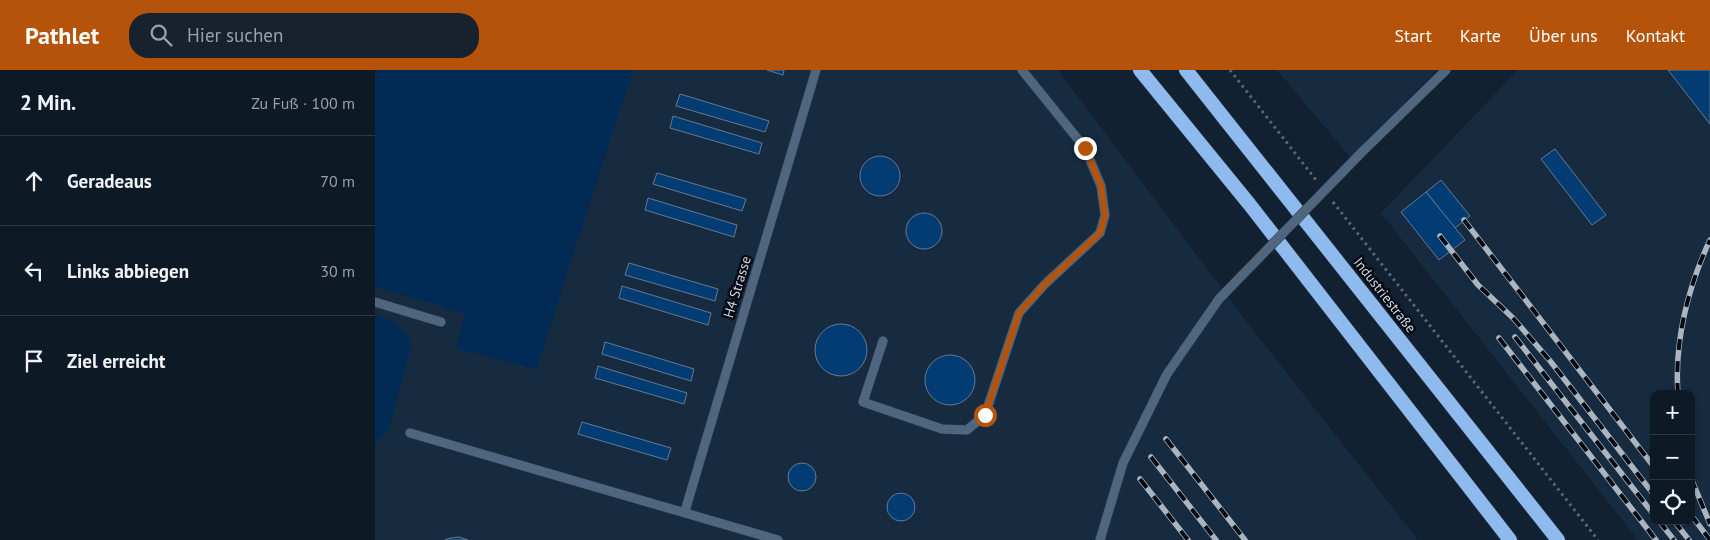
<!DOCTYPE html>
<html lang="de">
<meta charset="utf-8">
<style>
:root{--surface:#0e1926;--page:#17222e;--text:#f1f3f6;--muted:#9ba0a7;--line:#2e3843;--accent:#b45309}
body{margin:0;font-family:"PT Sans",sans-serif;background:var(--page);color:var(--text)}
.controls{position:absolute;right:15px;bottom:15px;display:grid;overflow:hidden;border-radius:10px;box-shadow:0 1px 4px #0004}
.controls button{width:45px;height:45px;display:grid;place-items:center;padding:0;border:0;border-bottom:1px solid var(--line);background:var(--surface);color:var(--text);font:25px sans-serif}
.stop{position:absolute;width:15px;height:15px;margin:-11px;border:4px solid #b45309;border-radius:50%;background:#fff}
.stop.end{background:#b45309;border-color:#fff;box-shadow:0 1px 5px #0008}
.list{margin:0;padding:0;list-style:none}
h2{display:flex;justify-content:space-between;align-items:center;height:65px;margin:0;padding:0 20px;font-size:21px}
h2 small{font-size:16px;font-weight:400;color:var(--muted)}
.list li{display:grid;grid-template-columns:32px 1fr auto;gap:15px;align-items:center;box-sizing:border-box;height:90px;padding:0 20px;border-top:1px solid var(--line)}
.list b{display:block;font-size:19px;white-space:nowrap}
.list em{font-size:16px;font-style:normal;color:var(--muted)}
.icon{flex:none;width:28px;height:28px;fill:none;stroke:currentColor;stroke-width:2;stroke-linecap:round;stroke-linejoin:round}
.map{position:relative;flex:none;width:1335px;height:470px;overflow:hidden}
header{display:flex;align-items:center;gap:30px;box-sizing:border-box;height:70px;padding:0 25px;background:var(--accent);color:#fff}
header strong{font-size:24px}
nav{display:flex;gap:28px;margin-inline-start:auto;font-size:18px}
.search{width:350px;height:45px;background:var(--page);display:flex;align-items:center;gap:12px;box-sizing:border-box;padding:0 18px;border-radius:20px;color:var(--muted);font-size:19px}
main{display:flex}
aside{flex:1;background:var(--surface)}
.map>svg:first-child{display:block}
</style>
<header>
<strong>Pathlet</strong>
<div class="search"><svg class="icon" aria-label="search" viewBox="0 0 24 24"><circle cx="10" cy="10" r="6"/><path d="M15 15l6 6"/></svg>Hier suchen</div>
<nav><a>Start</a><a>Karte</a><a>Über uns</a><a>Kontakt</a></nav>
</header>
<main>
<aside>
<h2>2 Min.<small>Zu Fuß · 100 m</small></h2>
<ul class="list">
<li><svg class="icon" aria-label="ahead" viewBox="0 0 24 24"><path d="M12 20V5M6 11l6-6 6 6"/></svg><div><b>Geradeaus</b></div><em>70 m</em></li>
<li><svg class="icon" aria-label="left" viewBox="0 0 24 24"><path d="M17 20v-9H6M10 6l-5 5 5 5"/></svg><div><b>Links abbiegen</b></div><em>30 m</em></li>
<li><svg class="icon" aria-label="arrive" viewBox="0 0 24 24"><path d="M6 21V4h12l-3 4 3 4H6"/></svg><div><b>Ziel erreicht</b></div></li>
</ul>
</aside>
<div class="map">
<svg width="1335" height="470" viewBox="0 0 1335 470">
<rect width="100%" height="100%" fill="#122132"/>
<g fill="#172b40" fill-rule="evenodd">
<path d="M0,0H683L875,256L1043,470H0Z"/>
<path d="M902,0H1062L975,87Z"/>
<path d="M1143,0H1335V470H1263L1006,143ZM1279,324H1316V451H1279Z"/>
</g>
<g fill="#012b55">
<path d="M0,0H258L161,300L81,278L90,244L0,216Z"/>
<path d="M0,245L22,252L37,274L13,361L0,373Z"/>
</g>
<g fill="#023c72" stroke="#67798f">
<path d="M392,0H409L408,5Z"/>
<path d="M1293,0H1335V54Z"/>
<path d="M305,24L394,51L390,62L301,36Z"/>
<path d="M298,46L387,73L384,84L295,58Z"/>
<path d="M1180,79L1231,145L1217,155L1166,89Z"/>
<circle cx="505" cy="106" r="20"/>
<path d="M282,103L371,129L367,141L278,114Z"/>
<path d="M1066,110L1095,146L1080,158L1051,122Z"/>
<path d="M1051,122L1090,170L1064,190L1026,142Z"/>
<path d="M273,128L362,155L359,167L270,140Z"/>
<circle cx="549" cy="161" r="18"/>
<path d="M254,193L343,219L340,231L250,205Z"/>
<path d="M247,216L336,243L333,255L244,228Z"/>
<circle cx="466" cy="280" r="26"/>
<path d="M230,272L319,299L316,311L227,284Z"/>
<circle cx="575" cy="310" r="25"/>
<path d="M223,296L312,323L309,334L220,308Z"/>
<path d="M207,352L296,378L292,390L203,364Z"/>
<circle cx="427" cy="407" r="14"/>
<circle cx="526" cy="437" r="14"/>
<path d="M84,467L93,470H70L75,468Z"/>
</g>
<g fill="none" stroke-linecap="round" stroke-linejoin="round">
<g stroke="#2d3b4b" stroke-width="10">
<g id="service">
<path d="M987,82L1071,0"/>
<path d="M0,232L66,252"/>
<path d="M508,271L488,332L567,359L592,360L610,345L644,243L670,214L725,163L730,145L726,116L710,78L647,0"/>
<path d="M35,363L403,470"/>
<path d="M310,441L441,0"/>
<path d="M725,470L748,393L792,304L844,229"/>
</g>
</g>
<g stroke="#2d3b4b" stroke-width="15">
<g id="trunk">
<path d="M765,0L875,135L1135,470"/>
<path d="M811,0L1183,470"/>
</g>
</g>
<g stroke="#5b6877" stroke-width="3" stroke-dasharray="2.5 4" stroke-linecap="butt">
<path d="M855,0L941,110"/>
<path d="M958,132L1223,470"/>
</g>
<use href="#service" stroke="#50667f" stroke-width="9"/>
<use href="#trunk" stroke="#8ebaee" stroke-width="14"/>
<g stroke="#aab5c2" stroke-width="5.5">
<g id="rail">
<path d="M1089,150L1279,397"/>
<path d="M1065,166L1103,215L1138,248L1176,292L1279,425"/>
<path d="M1140,267L1279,445"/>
<path d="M1124,268L1281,470"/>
<path d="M1303,324C1299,272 1313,217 1335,170"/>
<path d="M791,369L870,470"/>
<path d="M776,387L841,470"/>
<path d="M1316,408L1335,454"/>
<path d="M765,409L813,470"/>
<path d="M1316,445L1335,470"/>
<path d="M1284,451L1299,470"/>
<path d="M1299,451L1314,470"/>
</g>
</g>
<use href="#rail" stroke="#050a12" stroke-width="4" stroke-dasharray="11" stroke-linecap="butt"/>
<g stroke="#2d3b4b" stroke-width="10" stroke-linecap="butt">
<path id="service-bridge" d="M844,229L987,82"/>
</g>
<use href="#service-bridge" stroke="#50667f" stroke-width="9"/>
</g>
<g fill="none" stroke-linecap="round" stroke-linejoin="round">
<path stroke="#b45309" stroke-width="6" d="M610,345L644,243L670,214L725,163L730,145L726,116L710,78"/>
</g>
<g text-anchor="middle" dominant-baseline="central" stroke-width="5" stroke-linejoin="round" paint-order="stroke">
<g font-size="14" fill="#d0dae6" stroke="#050a12">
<text transform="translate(362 217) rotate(-73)">H4 Strasse</text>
<text transform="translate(1010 225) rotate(52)">Industriestraße</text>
</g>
</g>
</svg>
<div class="controls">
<button>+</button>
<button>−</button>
<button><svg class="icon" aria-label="locate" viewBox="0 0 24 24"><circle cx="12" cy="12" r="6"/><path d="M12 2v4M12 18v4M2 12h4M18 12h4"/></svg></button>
</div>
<div class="stop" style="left:610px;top:345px"></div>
<div class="stop end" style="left:710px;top:78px"></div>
</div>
</main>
